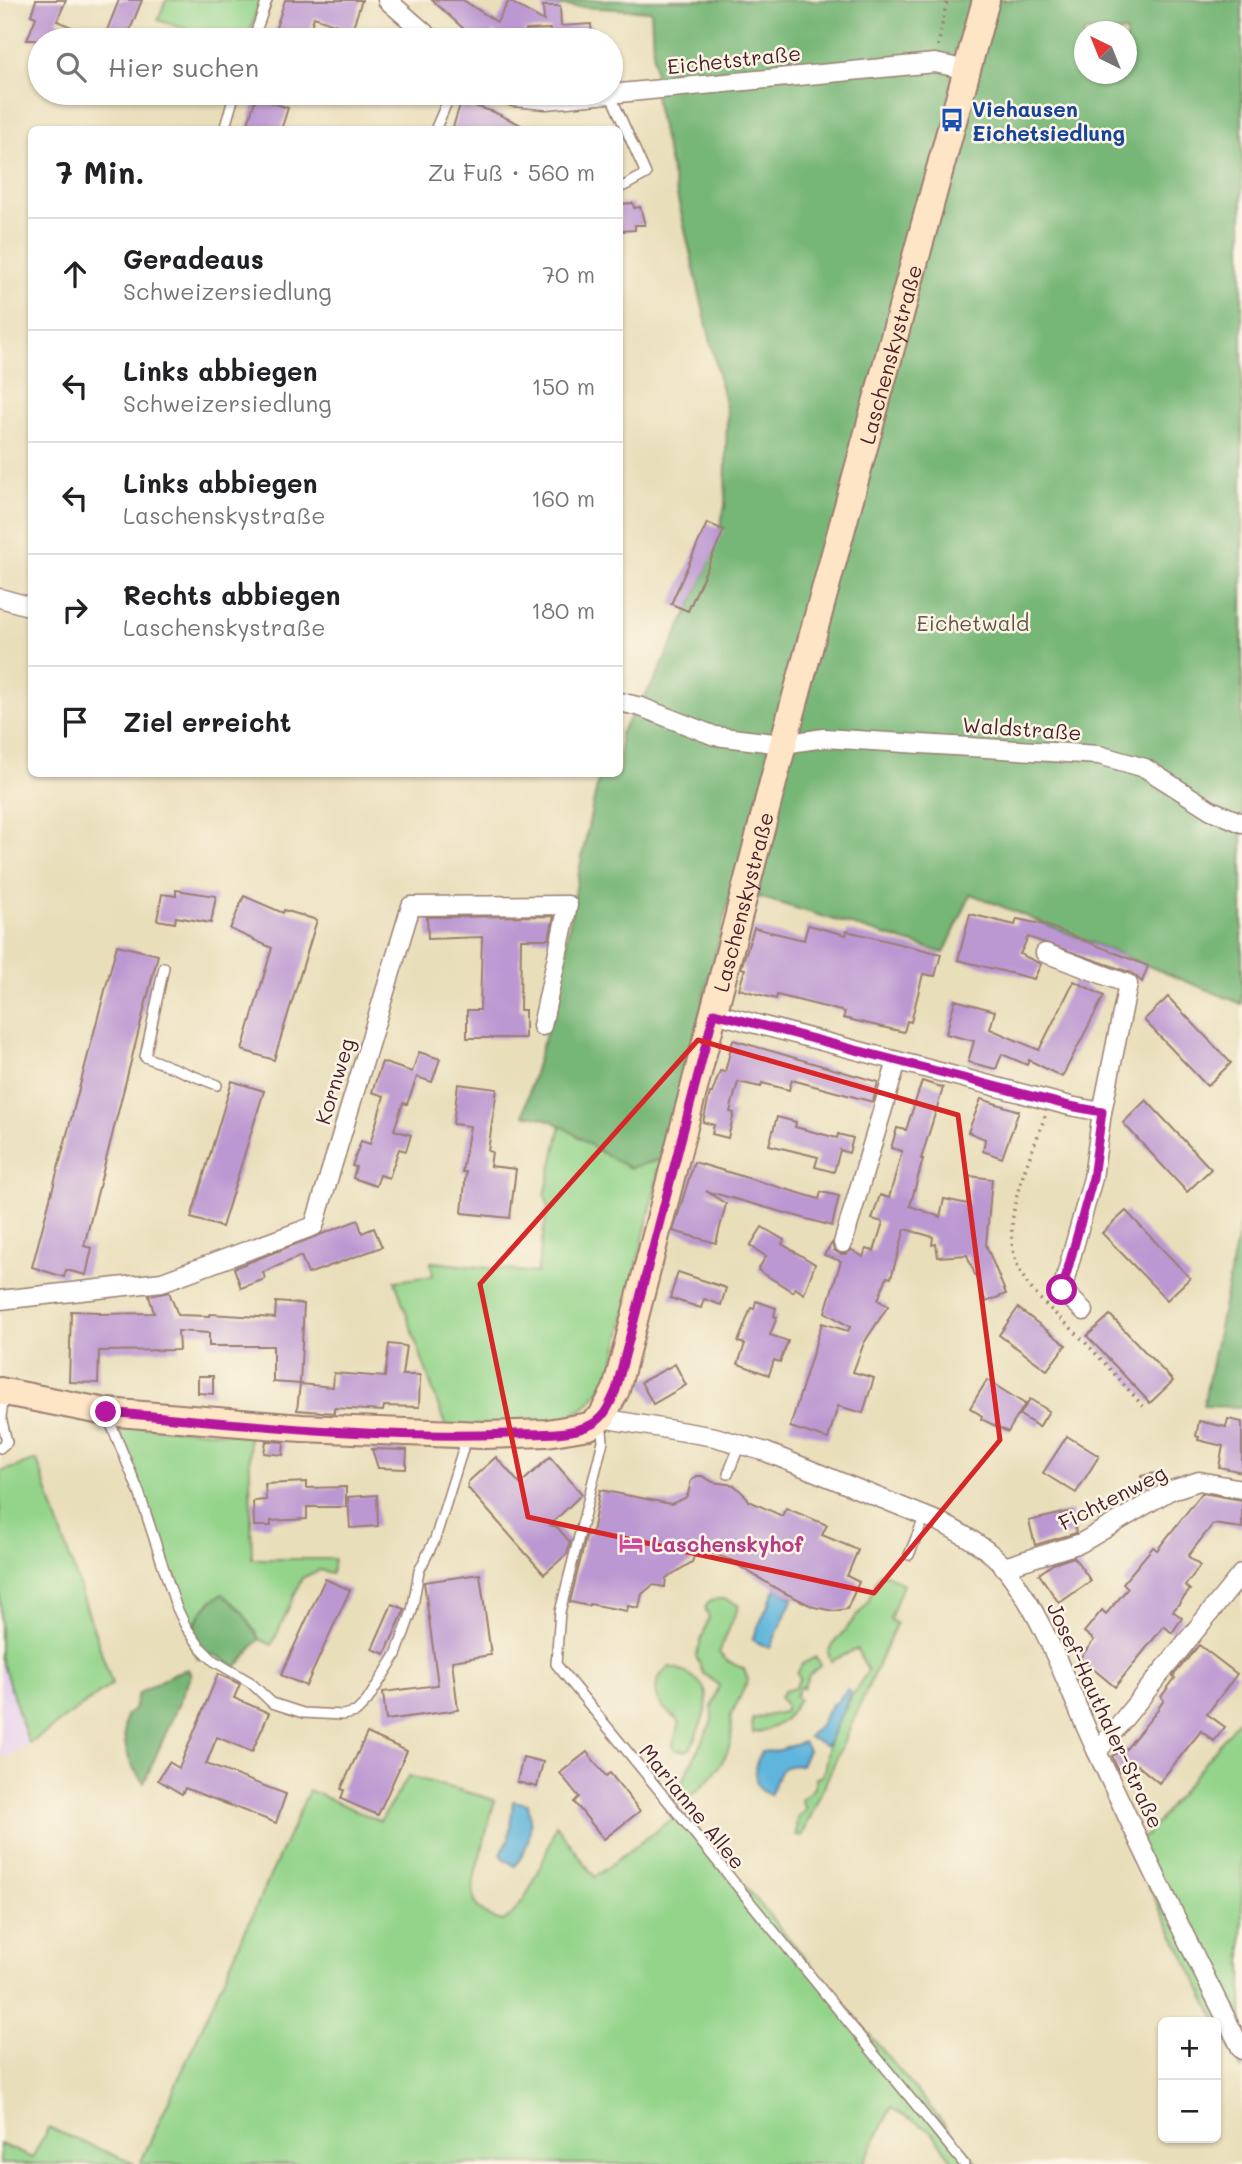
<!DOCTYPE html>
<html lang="de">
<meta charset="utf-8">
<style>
:root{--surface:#fff;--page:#f2f2f2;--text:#202124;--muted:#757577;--line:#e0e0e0}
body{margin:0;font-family:Mali,sans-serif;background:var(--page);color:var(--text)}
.controls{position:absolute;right:21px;bottom:21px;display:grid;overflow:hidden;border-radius:10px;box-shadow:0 2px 5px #0004}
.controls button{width:63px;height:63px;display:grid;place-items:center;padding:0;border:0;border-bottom:2px solid var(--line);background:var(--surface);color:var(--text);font:35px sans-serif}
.compass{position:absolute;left:1074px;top:21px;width:63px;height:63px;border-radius:50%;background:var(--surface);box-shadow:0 2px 5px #0004;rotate:317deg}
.stop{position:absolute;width:21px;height:21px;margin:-16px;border:5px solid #b5179e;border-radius:50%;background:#fff}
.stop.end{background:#b5179e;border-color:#fff;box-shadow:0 2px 7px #0008}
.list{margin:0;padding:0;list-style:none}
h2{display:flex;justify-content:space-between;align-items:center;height:91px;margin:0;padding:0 28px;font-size:30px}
h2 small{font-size:23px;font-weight:400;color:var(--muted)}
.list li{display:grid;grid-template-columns:46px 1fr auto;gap:21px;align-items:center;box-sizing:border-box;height:112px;padding:0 28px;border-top:2px solid var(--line)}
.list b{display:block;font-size:26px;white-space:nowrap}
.list p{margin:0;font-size:23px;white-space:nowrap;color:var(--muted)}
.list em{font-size:23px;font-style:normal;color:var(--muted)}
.icon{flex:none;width:38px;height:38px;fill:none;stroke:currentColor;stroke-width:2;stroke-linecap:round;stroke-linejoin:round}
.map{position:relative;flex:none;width:1242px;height:2164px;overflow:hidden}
.search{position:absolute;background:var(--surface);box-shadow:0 2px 5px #0004;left:28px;top:28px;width:595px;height:77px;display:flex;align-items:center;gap:18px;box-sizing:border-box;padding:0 24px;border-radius:38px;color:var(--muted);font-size:26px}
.panel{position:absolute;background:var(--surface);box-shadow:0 2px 5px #0004;left:28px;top:126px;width:595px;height:651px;border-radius:10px}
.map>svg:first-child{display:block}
</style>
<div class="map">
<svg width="1242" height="2164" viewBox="0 0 1242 2164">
<rect width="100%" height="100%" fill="#fcf5e5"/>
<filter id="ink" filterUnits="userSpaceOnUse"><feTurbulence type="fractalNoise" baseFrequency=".0143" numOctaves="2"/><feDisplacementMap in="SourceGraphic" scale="14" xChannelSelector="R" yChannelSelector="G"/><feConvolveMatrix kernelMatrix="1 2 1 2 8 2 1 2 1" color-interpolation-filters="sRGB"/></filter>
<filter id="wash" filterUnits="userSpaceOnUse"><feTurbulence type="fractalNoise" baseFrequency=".00686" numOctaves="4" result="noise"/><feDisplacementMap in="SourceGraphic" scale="28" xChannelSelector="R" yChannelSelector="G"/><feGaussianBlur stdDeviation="1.57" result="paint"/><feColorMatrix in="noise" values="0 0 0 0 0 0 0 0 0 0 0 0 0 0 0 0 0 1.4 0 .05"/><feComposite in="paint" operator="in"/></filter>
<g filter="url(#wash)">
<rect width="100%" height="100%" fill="#e9deba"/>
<path fill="#e8d2ee" d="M0,1656L29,1744L8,1757L0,1755Z"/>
<g fill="#93d48a" stroke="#6e7a5a" stroke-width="2">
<path d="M166,0H261L247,40H218L158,20Z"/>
<path d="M561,1125L599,1151L630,1168L662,1159L613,1367C587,1417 572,1421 517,1424C494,1425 470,1427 446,1428L395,1281L433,1276L431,1262L537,1273L548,1205L545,1196Z"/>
<path d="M117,1424L249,1435L252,1559H334L332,1573L319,1570L302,1578L272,1645L259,1639L255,1630L201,1615L193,1629L179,1604L148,1506Z"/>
<path d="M37,1460L112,1684L29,1744L0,1656V1472Z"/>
<path d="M879,1574H887L903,1584L890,1619L896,1624L802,1836L796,1835L797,1817L806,1810L801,1800C809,1794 816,1789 816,1778L822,1776C826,1767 826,1759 828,1749C833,1729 855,1688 868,1671L857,1649L831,1661L828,1652L832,1645L867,1604Z"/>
<path d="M714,1599H724L739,1605L719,1653L727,1661L744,1669L748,1680L730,1718C740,1752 706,1788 678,1804L674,1799L712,1721V1707L719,1685L703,1673L696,1656L709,1617C704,1610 704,1602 714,1599Z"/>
<path d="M816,1657L821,1665L809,1675L803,1688L800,1687L795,1697L799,1699C786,1722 778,1728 753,1733L752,1719L784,1712L786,1706L780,1697L784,1691L795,1688L800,1678L797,1674L802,1664Z"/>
<path d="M669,1667C679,1668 686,1672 694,1678C721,1697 698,1725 691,1748L686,1751L675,1750L673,1744L680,1723C675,1716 669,1714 663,1707C652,1693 655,1677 669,1667Z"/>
<path d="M1242,1716V2071L1128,1845L1146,1836Z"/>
<path d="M409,1776L495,1800C490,1816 486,1833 482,1849C473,1879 461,1913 503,1921C528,1907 547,1852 556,1825L595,1877L682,1811L978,2164H955L931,2131L891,2108L863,2164H140L309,1790L380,1821Z"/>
<path d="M48,2128H49L135,2164H0V2144L32,2158Z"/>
</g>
<g fill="#76b676" stroke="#606a50" stroke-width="2" fill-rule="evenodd">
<path d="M542,0H1242V1004L971,894L944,953L732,889L662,1159L630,1168C618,1162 606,1156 595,1148C573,1134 552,1115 524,1115C530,1078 545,1043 553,1006C570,929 581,850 600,774H620V733L655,680L688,611L714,551L725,506L727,412L656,104L651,11L547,5ZM1084,32H1126V74H1084Z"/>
<path d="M1242,1215V1407L1203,1406Z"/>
<path d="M223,1594L242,1611L259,1639L237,1667L215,1655L198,1659L189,1638C195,1622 206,1600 223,1594Z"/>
<path d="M188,1669L191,1675L144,1783C127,1763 121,1742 126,1715L134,1710L138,1694L175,1673Z"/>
</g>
<g fill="#5eb5db" stroke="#546a83" stroke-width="2">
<path d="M776,1588L793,1598L770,1648L752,1640Z"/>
<path d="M847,1689L851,1693L827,1746L808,1737L820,1725L831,1705L838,1701Z"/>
<path d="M803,1742L808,1750L801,1765C772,1765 781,1776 770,1795C752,1789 752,1766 762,1752L780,1750Z"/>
<path d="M513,1801L528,1804C533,1829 530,1846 515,1866L504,1859L501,1854L509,1838Z"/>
</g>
<g id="blocks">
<g fill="#bc98d2">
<path d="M36,0H66L57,21L102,40H27L36,17L31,15Z"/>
<path d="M119,0H142L126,40H103Z"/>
<path d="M285,0H362L352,30L314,17L307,40H272Z"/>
<path d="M432,0H463L497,22L509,1L544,21L543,6H560L561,26L591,24L592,40H551L550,29L526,30L519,40H508L494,32L488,40H460L466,31Z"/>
<path d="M256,97L288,108L281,130H246Z"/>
<path d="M468,104L494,112L531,130H452L460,105L467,107Z"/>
<path d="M633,203L634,208L640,207L645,225H635V230L620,231V204Z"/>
<path d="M707,523L724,530L688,611L671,604Z"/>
<path d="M176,890L216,896L211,923L176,917L175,923L157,920L162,894L176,896Z"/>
<path d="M244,896L283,913L284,910L317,920L274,1060L242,1050L272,948L230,929Z"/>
<path d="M970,914L1015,925L1017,919L1046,925L1148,966L1142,982L1132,973L1028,937L1020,954L1041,964L1034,979L958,960Z"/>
<path d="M554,916L549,939H521L520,1010H525V1038H467V1010H480L482,937L428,939L427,917Z"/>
<path d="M808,925L846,935L847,931L941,954L935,976L923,974L911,1022L907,1021L904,1032L843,1018L845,1012L777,995L776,999L739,989L745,969L741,968L754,928L804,940Z"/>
<path d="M117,945L158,955L84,1246L92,1248L86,1275L66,1270L64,1277L32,1267Z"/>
<path d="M1074,981L1104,996L1062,1077L1029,1060L1027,1065L1002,1054L996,1069L968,1062L974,1041L946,1034L955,1000L995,1011L990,1029L1039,1050Z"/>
<path d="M1168,997L1231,1063L1207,1086L1144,1020Z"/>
<path d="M733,1040L878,1082L873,1102L792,1080L789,1090L762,1083L761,1087L738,1082L730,1112L734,1113L728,1138L712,1134L714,1125L703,1122L710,1093H712L720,1071L725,1072Z"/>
<path d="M419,1052L440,1059L432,1082L417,1077L407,1104L403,1103L394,1130L411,1135L406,1151L399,1149L389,1178L380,1175L376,1186L353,1178L356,1167L352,1166L361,1141L370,1144L384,1096L372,1092L382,1062L412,1072Z"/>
<path d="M232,1081L264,1091L222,1227L191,1218Z"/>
<path d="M922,1081L943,1088L921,1159H923L910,1206L940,1217L944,1199L968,1204L970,1176L992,1179L986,1245L1006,1294L986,1302L967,1255L938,1257L936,1244L932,1245L933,1237L905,1229L891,1278L887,1277L878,1300L888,1306L864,1343L853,1372L874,1378L863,1413L838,1406L828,1439L790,1427L822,1323L848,1331L850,1327L825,1312L841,1261L824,1255L832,1243L834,1250L840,1254H846L852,1250L863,1257L866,1249L874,1251L883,1222L872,1219L880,1195L889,1198L902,1151L891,1148L897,1128L906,1130Z"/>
<path d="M458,1084L497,1089L488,1151L492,1152L490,1166L516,1169L510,1218L462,1213L466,1172H462L470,1126L453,1124Z"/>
<path d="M981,1099L1019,1111L1002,1158L983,1151L985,1139L968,1132Z"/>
<path d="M1146,1100L1211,1169L1187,1192L1123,1123Z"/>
<path d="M777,1117L796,1122L795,1127L837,1138L838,1134L853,1138L849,1153L840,1150L834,1172L815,1167L818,1157L769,1145Z"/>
<path d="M694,1162L819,1199L821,1192L839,1196L832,1226L706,1191L726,1204L716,1243L673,1231Z"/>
<path d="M1126,1211L1190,1278L1167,1300L1102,1233Z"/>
<path d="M358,1220L362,1233L374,1228L382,1247L308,1274L301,1256L263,1272L265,1279L241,1288L234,1268Z"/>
<path d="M762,1227L784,1240L782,1244L815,1264L804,1294L795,1288L793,1292L758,1270L766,1256L750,1246Z"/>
<path d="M678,1272L726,1288L721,1305L704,1299L701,1308L670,1298Z"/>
<path d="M169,1292L178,1315L210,1316V1314L275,1318L276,1302L304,1304L300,1384L273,1382V1346H209V1333L178,1331L179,1350L99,1351L98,1383L69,1382L71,1311L100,1312V1314L154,1313L149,1296Z"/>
<path d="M756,1301L776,1308L774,1316L777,1317L770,1335L788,1341L780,1362L774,1360L769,1375L738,1364L745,1344L738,1342L751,1308L754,1309Z"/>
<path d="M1018,1308L1066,1345L1047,1370L999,1335Z"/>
<path d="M1110,1315L1173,1381L1150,1403L1087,1336Z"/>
<path d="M389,1344L406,1346L402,1375H420L419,1407L384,1406L383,1411L334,1408V1413L297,1410L300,1384L333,1387L334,1373L385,1377Z"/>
<path d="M675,1364L686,1385L653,1404L641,1382Z"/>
<path d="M198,1376H213V1394L198,1393Z"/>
<path d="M987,1380L1025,1404L1008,1432L981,1419L982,1416L970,1408Z"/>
<path d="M1030,1399L1049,1411L1039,1427L1020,1415Z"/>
<path d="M1228,1419L1242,1422V1472L1219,1467L1223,1446L1198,1440L1199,1437L1196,1436L1199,1421L1226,1427Z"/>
<path d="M1067,1436L1099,1456L1076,1493L1043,1473Z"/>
<path d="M266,1441L284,1442L283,1455L264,1453Z"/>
<path d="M372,1449L407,1450L406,1469L378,1468Z"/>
<path d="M496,1457L520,1484L550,1457L582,1494L550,1525L557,1527L570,1542L567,1554L544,1574L468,1488V1482Z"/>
<path d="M1160,1472L1162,1482L1143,1490L1141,1476Z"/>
<path d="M697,1476H702L713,1482L734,1485L747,1497L749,1501L782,1516L786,1508L827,1525L822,1535L858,1550L847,1576L859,1582L847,1609L834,1611L814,1607L779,1590L736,1564L737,1562L697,1548L692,1562L666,1578L665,1587L653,1585L642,1594L639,1608L628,1606L627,1611L590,1604L589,1606L570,1602L587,1533H592L600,1490L671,1504L685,1498L688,1494L691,1481Z"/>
<path d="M306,1482V1488L346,1487V1507H307V1519L271,1521V1526H254L253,1501L266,1500L265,1484Z"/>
<path d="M1202,1493L1242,1500V1528L1213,1524L1188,1556L1200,1566L1185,1586L1190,1590L1173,1611L1182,1618L1172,1633L1164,1626L1115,1687L1080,1658L1094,1640L1084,1632L1102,1610L1106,1614L1128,1588L1123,1583L1153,1547L1157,1550Z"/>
<path d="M377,1495L378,1526L350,1528L348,1497Z"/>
<path d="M1072,1511L1076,1533L1035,1545L1029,1521Z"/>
<path d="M1074,1557L1091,1581L1059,1603L1039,1574L1053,1564Z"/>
<path d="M480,1574L491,1655L452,1661L458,1710L386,1720L383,1692L438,1685L424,1582Z"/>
<path d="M325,1579L350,1590L306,1686L281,1675Z"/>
<path d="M392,1604L405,1609L385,1654L372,1649Z"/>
<path d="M1199,1645L1237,1674L1207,1714L1225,1727L1214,1741L1201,1731L1159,1783L1136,1764L1119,1772L1112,1756L1126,1749L1153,1716L1164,1700L1161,1697L1175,1678L1173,1676Z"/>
<path d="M218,1674L240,1684L234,1698L269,1713L252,1752L217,1737L206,1764L286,1794L276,1823L185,1788L182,1794L158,1780L169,1762L179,1768Z"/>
<path d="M367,1733L407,1751L378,1815L341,1799L344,1790L341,1789Z"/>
<path d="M587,1752L606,1776L610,1773L640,1811L604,1839L574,1802L579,1797L560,1773Z"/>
<path d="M523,1757L543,1762L537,1787L517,1782Z"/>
</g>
</g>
</g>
<g filter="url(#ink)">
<use href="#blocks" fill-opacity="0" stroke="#9a7e72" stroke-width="2"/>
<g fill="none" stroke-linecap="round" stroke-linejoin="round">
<g stroke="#9a7e72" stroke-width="12">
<g id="lane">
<path d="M253,40L267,0"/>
<path d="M610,94L646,174L624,186H620"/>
<path d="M224,130L235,93"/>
<path d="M435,130L451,93"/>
<path d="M164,967L145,1057L217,1085"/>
<path d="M108,1417L139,1492L176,1606L186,1627L201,1648L214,1661L250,1682L272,1703L303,1713L342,1715L356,1712L367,1701L396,1655L412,1611L419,1571L435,1539L467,1436"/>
<path d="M601,1421L603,1441L560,1612L556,1664L964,2164"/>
<path d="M0,1448L7,1442L1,1417L4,1395"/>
<path d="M728,1474L740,1444"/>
<path d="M909,1555L925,1516"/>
</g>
</g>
<g stroke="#9a7e72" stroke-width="21">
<g id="street">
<path d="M387,0L433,40"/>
<path d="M506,93L513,97L546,100L935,63L968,70"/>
<path d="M0,598L32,607"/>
<path d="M620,702L641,707L715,736L783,744L824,738L1099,755L1145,768L1211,810L1242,823"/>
<path d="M1045,953L1128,984L1102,1112L1093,1178L1062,1290L1084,1311"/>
<path d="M714,1013L1070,1106L1102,1112"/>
<path d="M843,1243L897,1061"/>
<path d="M0,1300L162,1282L314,1226L411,906L568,905L542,1026"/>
<path d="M601,1418L715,1437L766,1452L942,1523C964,1535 990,1549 1006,1569C1049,1625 1068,1691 1098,1754C1144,1853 1192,1952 1242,2050"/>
<path d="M1004,1567L1081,1543L1169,1491L1199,1481L1242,1489"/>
<path d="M1097,1752L1242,1573"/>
</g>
</g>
<g stroke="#9a7e72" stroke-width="30">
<g id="secondary">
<path id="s1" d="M0,1391L106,1412L302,1428L483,1435L547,1433L589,1426L601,1418L616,1390L783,744L986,0"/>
</g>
</g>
<g stroke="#9a7e72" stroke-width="3.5" stroke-dasharray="2 5" stroke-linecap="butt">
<path d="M938,46L947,0"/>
<path d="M1045,1116C1032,1154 1009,1199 1012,1241C1015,1285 1050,1307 1078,1335C1101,1358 1122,1383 1144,1407"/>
</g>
<use href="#lane" stroke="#fff" stroke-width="9"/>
<use href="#street" stroke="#fff" stroke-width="18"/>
<use href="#secondary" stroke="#fde5c5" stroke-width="26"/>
</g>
</g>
<g fill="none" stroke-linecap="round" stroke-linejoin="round" filter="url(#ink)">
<path stroke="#b5179e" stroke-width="9" d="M106,1412C239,1423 375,1440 509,1434C534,1433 565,1436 588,1426C604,1420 610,1404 616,1390L714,1013L1070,1106L1102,1112L1093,1178L1062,1290"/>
</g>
<path fill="none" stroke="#d62828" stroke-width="5" stroke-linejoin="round" d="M698,1040L958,1115L1000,1440L874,1593L528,1517L480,1284Z"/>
<defs>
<g id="bus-bare" transform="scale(1.89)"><path d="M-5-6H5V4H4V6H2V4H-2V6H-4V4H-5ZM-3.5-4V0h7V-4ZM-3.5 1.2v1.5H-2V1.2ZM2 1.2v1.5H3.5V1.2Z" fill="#1a4fb4" stroke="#fcf5e5" stroke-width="2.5" paint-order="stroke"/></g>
<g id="hotel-bare" transform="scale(1.89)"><path d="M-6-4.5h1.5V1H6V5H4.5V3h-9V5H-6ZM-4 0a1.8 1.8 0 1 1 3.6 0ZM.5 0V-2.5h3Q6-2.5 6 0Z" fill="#d1479c" stroke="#fcf5e5" stroke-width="2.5" paint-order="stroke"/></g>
</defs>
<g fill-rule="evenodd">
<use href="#bus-bare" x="952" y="120"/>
<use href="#hotel-bare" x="631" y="1543"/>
</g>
<g text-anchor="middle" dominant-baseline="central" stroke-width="5" stroke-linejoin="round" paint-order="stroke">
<g font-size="21" fill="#4a1f2b" stroke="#fcf5e5">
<text transform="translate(734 59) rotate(-6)">Eichetstraße</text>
<text stroke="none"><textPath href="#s1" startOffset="1710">Laschenskystraße</textPath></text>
<text transform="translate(1022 728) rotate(4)">Waldstraße</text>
<text stroke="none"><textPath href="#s1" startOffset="1143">Laschenskystraße</textPath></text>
<text transform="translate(334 1081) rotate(-73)">Kornweg</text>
<text transform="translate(1112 1497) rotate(-27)">Fichtenweg</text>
<text transform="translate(1106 1715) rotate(65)">Josef-Hauthaler-Straße</text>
<text transform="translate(693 1806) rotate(51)">Marianne Allee</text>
</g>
<g font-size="21" font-weight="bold" fill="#164399" stroke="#fcf5e5" text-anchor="start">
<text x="972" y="108">Viehausen<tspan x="972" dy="24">Eichetsiedlung</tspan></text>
</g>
<g font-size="21" fill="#605548" stroke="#fcf5e5">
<text x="973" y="622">Eichetwald</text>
</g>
<g font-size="21" font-weight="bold" fill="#b23c85" stroke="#fcf5e5" text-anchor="start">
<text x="651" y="1543">Laschenskyhof</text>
</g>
</g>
</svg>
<div class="controls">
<button>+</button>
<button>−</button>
</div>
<svg class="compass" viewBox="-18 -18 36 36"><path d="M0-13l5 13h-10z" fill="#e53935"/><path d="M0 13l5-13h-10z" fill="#757577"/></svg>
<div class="stop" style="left:1062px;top:1290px"></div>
<div class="stop end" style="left:106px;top:1412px"></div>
<div class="search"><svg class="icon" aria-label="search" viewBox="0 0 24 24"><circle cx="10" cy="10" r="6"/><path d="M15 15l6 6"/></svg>Hier suchen</div>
<section class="panel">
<h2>7 Min.<small>Zu Fuß · 560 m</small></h2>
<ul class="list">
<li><svg class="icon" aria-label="ahead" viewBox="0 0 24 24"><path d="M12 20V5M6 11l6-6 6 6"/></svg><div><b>Geradeaus</b><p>Schweizersiedlung</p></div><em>70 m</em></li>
<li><svg class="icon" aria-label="left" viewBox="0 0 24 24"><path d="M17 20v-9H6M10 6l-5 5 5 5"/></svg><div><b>Links abbiegen</b><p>Schweizersiedlung</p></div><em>150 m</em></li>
<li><svg class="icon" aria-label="left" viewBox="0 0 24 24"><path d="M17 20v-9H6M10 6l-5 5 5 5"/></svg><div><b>Links abbiegen</b><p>Laschenskystraße</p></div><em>160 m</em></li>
<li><svg class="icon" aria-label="right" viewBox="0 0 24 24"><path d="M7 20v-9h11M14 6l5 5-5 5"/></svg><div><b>Rechts abbiegen</b><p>Laschenskystraße</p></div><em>180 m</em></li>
<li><svg class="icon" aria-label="arrive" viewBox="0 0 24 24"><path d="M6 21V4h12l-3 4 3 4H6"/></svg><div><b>Ziel erreicht</b></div></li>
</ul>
</section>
</div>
